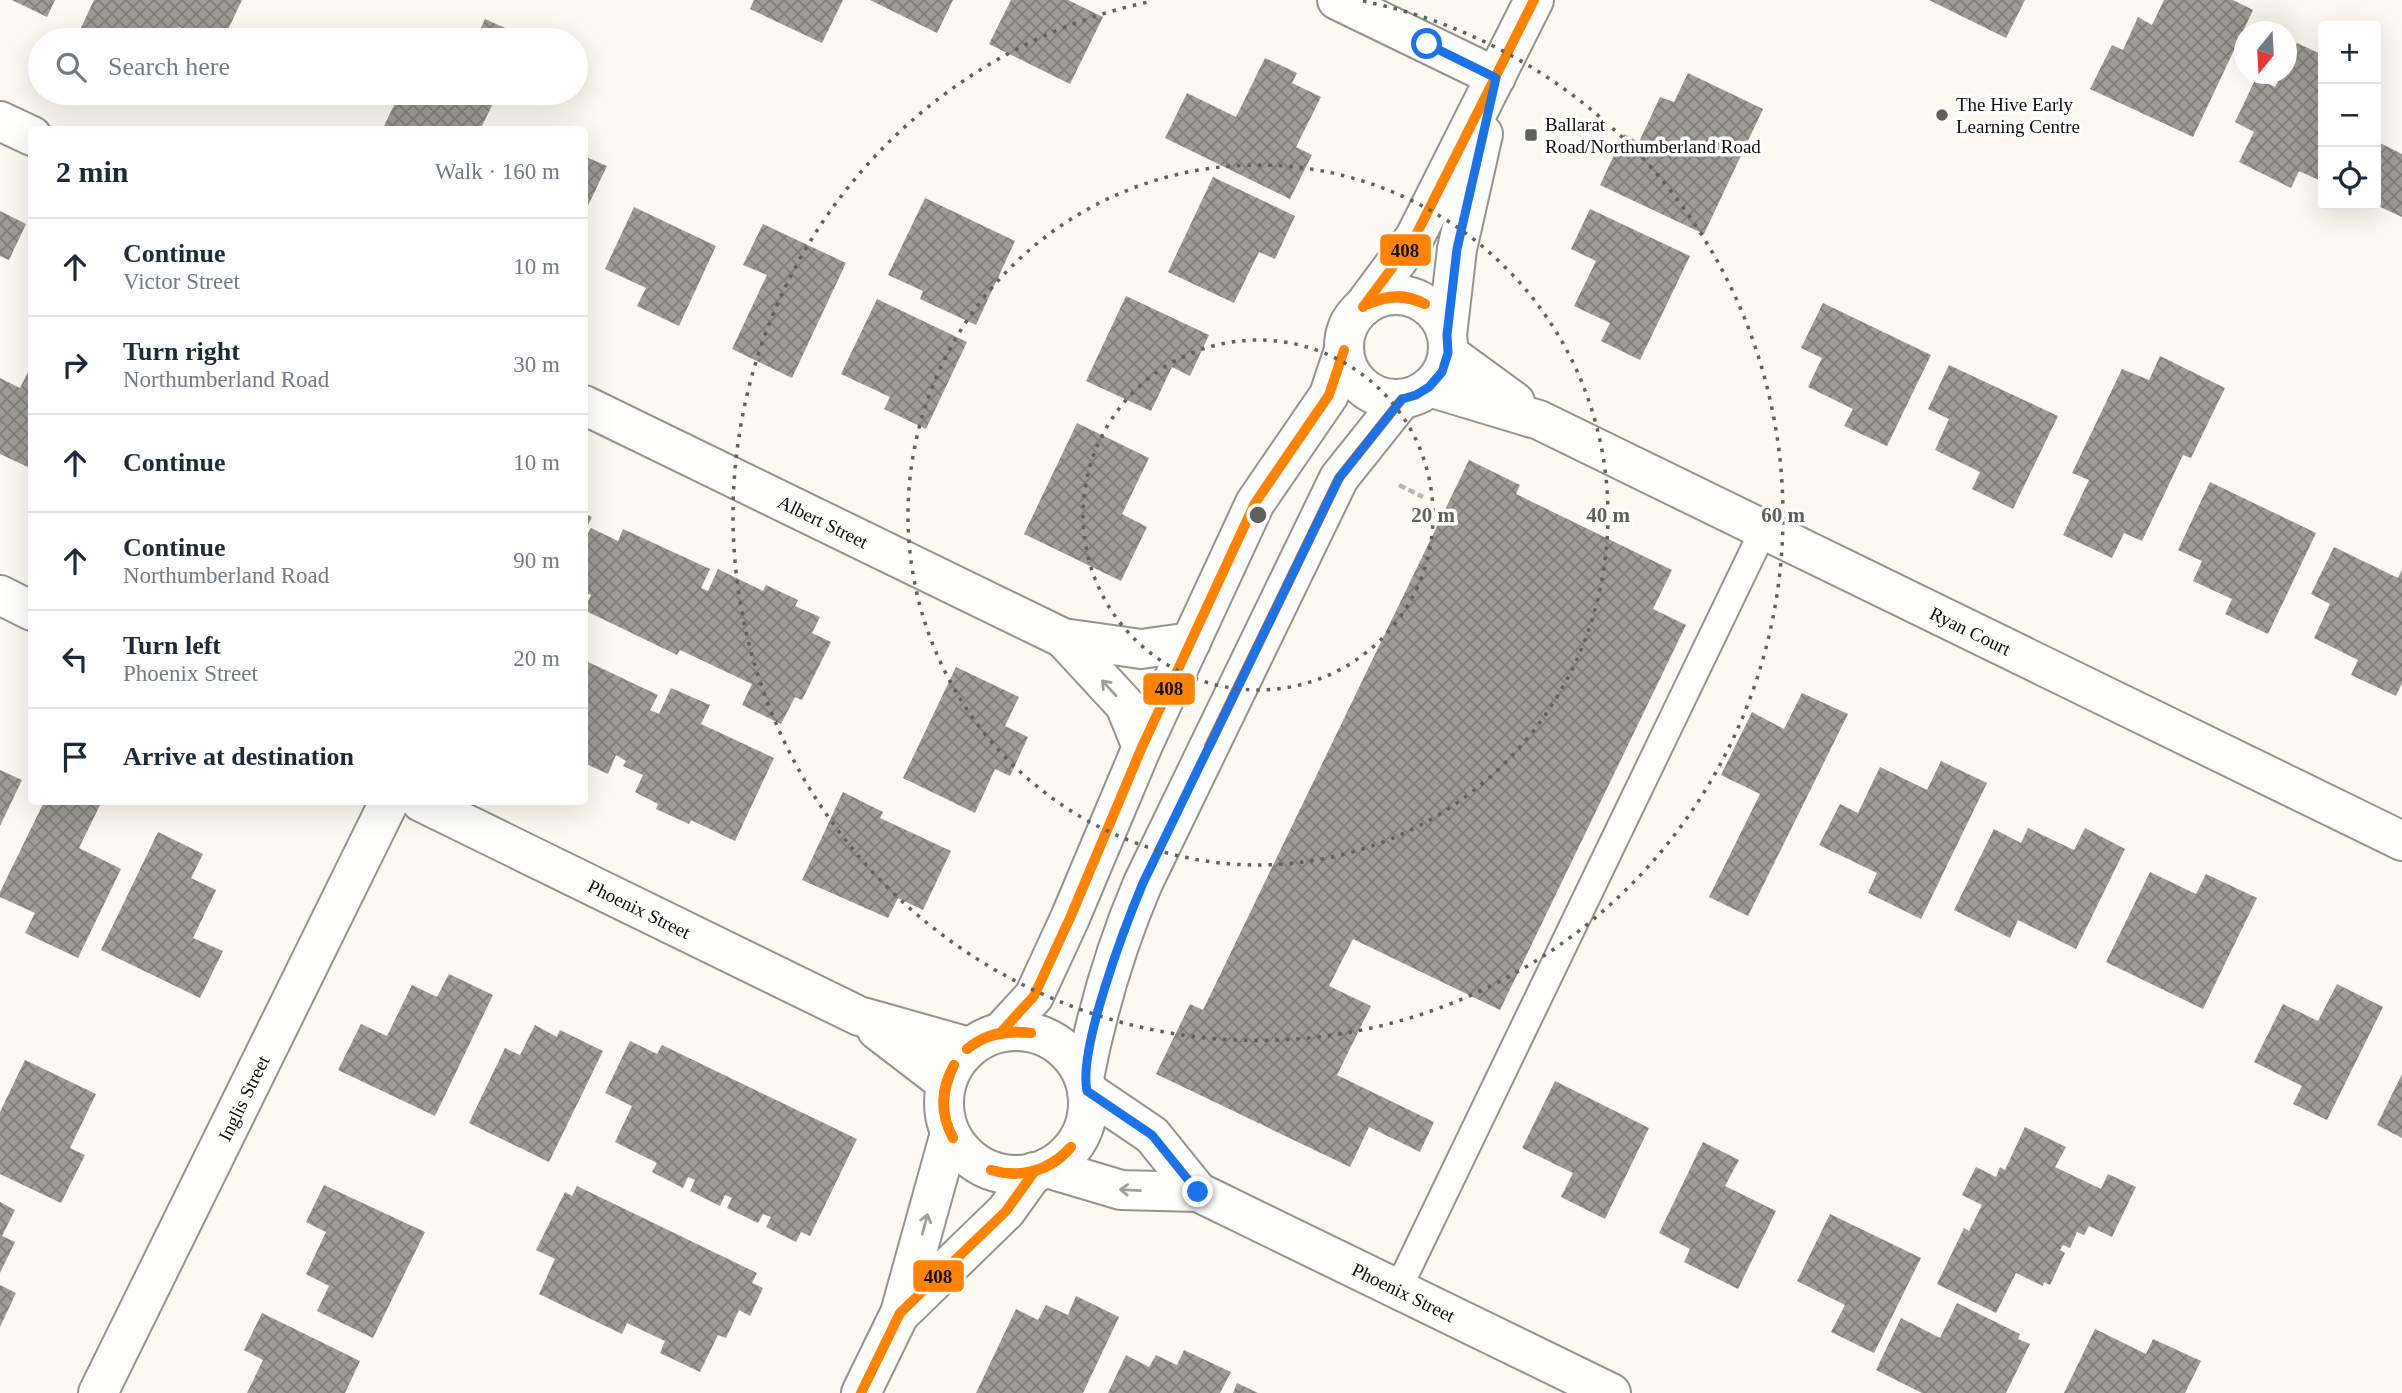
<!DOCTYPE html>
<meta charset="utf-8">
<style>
:root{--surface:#fff;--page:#f2f2f3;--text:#1f2937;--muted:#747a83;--line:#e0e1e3}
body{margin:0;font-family:Georgia,serif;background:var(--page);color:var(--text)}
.controls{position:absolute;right:21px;top:21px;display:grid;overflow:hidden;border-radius:7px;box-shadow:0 7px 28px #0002}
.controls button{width:63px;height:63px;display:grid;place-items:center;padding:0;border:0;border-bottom:2px solid var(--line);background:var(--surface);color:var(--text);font:35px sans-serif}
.compass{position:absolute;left:2234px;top:21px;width:63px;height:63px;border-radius:50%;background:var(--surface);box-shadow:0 7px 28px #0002;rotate:198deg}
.stop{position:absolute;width:21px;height:21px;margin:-16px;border:5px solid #1a73e8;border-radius:50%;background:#fff}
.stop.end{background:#1a73e8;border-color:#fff;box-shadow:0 2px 7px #0008}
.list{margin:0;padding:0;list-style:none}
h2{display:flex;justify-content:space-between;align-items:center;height:91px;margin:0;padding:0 28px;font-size:30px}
h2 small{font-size:23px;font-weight:400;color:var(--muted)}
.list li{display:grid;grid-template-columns:46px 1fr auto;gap:21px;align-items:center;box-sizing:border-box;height:98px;padding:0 28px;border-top:2px solid var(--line)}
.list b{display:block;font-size:26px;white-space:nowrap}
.list p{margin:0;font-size:23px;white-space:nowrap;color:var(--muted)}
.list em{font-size:23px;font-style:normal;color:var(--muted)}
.icon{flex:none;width:38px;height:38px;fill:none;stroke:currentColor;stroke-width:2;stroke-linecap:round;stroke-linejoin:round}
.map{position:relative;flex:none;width:2402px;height:1393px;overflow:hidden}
.search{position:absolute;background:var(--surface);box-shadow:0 7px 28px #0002;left:28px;top:28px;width:560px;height:77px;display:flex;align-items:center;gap:18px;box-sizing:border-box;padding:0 24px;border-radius:38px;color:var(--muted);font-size:26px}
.panel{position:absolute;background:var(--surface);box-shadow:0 7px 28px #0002;left:28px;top:126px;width:560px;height:679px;border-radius:7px}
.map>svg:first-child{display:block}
</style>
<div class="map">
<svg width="2402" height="1393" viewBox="0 0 2402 1393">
<defs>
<pattern id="building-cross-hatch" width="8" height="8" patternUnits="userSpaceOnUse" patternTransform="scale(1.75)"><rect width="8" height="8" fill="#9e9c97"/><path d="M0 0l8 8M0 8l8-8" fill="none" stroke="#7f7e7a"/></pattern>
</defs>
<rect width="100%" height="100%" fill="#fbf9f2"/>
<g fill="url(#building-cross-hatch)">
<path d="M12,0H55L47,17Z"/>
<path d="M94,0H242L223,40H205L179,27L172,40H97L79,32Z"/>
<path d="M754,0H843L822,43L750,9Z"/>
<path d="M870,0H953L937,33Z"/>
<path d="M1011,0H1068L1103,17L1070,84L989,44Z"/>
<path d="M1929,0H2025L2006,38Z"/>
<path d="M2164,0H2233L2253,10L2193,137L2090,89L2112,45L2123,50L2138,17L2152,25Z"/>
<path d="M485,19L525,37L523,40H475Z"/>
<path d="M2297,43L2323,55V182L2299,171L2291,188L2239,162L2254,132L2235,122L2256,78L2275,87L2282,74H2286V64Z"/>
<path d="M1265,58L1297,73L1292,83L1321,97L1296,147L1312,155L1290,199L1165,138L1187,93L1236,117Z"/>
<path d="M1688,73L1763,109L1704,234L1600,185L1624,134L1639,142L1660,97L1674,102Z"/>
<path d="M400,93H498L480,130H382Z"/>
<path d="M2376,141L2402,154V217L2376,205Z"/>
<path d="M584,156L607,166L584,214Z"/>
<path d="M1213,177L1295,216L1275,259L1259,252L1234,303L1168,272Z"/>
<path d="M925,198L1015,241L976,325L920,299L923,291L888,275Z"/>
<path d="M634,207L716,246L679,326L637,306L646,288L605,269Z"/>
<path d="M1590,209L1690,256L1640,360L1601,341L1610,323L1574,306L1596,261L1571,249Z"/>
<path d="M0,211L26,224L9,260L0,256Z"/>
<path d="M763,224L846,263L792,378L732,349L767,275L743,265Z"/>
<path d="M1126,296L1209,335L1190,376L1172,367L1151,411L1086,381Z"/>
<path d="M877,299L967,342L926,429L884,409L890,397L841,374Z"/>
<path d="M1823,303L1931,355L1887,446L1844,426L1853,409L1808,387L1822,358L1801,348Z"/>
<path d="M2160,356L2225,388L2191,458L2183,455L2142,541L2124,533L2112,558L2063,535L2089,480L2072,473L2122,369L2149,380Z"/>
<path d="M32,364V469L0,454V378L20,388Z"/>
<path d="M1949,365L2058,416L2013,509L1972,489L1980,472L1935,450L1949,419L1928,409Z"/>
<path d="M1077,423L1149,458L1122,514L1147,527L1121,581L1024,534Z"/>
<path d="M1469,460L1520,485L1516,494L1672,570L1653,609L1686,625L1500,1010L1353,939L1329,986L1371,1006L1337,1075L1434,1122L1420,1152L1369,1127L1350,1167L1156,1074L1190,1004L1203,1010Z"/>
<path d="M2210,482L2316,533L2268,634L2225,614L2232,599L2193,581L2202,561L2178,550Z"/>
<path d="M584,513L592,517L584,533Z"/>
<path d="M591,528L618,541L623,529L710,569L701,588L708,591L718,569L763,591L766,585L798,600L795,606L820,617L812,633L831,642L802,700L795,697L781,724L742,705L752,684L680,650L677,655L584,610L591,595L584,592V540Z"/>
<path d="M2334,547L2398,578L2402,569V683L2396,696L2351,675L2358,660L2314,638L2330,604L2311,594Z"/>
<path d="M584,660L658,695L650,710L659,714L671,688L710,705L701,724L774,758L735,841L691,820L689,824L656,809L658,804L635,792L643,775L623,766L626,761L616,755L608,774L584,763Z"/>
<path d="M956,667L1019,697L1005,726L1028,737L1010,776L995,769L975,813L903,778Z"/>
<path d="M1802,693L1848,714L1748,916L1709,897L1760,794L1721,775L1752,712L1784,729Z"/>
<path d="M1941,761L1987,783L1921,919L1868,893L1877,873L1819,845L1840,804L1858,813L1880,767L1927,790Z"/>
<path d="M0,770L22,780L0,826Z"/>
<path d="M843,792L883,812L880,818L951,851L923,910L898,898L888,918L802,880Z"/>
<path d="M44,802H92L100,805L79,848L121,869L78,958L25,933L35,913L0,897V892Z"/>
<path d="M2028,828L2074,850L2085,828L2125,849L2076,949L2018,920L2010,938L1954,910L1994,829L2021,843Z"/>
<path d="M158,832L203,854L191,878L216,890L193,938L223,951L200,998L101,950Z"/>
<path d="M2150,872L2196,894L2206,874L2257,898L2203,1009L2106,962Z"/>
<path d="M449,974L493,995L435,1116L338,1070L361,1024L387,1036L412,985L437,997Z"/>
<path d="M2337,984L2383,1007L2327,1120L2293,1104L2302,1086L2254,1062L2283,1004L2318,1021Z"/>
<path d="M535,1025L557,1037L560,1030L603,1051L549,1162L469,1123L505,1048L520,1055Z"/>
<path d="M630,1041L657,1054L662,1045L857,1139L810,1236L801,1232L796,1242L766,1227L771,1217L763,1214L758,1223L727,1208L732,1198L725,1195L720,1206L690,1191L695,1180L688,1177L683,1188L652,1172L657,1163L615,1142L632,1106L605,1093Z"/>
<path d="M25,1060L96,1094L70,1148L85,1155L61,1203L0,1174V1112Z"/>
<path d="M2402,1074V1138L2377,1125Z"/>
<path d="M1555,1081L1649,1128L1605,1219L1561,1197L1573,1173L1522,1148Z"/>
<path d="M2025,1127L2066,1147L2055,1167L2101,1189L2108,1174L2136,1187L2112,1237L2089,1226L2084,1235L2077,1232L2070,1248L2063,1245L2060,1250L2065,1253L2050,1285L2044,1282L2043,1286L2016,1273L1996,1313L1937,1284L1964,1228L1969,1231L1982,1205L1962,1195L1976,1167L1996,1177L2000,1167L2005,1170Z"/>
<path d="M1703,1142L1739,1160L1725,1186L1776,1211L1738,1289L1684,1262L1690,1249L1659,1233Z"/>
<path d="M324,1185L425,1232L373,1338L317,1311L329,1286L306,1274L326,1232L306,1222Z"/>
<path d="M577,1186L757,1273L752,1283L763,1288L750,1316L739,1310L726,1338L718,1335L700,1372L660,1353L665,1341L627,1323L622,1334L539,1294L555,1259L536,1250L565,1192L572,1196Z"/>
<path d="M0,1202L15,1210L2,1236L15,1242L0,1273Z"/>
<path d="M1830,1214L1921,1258L1874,1353L1831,1332L1845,1305L1797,1281Z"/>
<path d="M0,1285L16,1293L0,1327Z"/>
<path d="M1076,1296L1119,1317L1083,1393H976L1016,1309L1038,1320L1046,1305L1068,1315Z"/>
<path d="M1957,1303L2020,1334L2018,1339L2030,1344L2006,1393H1922L1876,1370L1901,1318L1940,1338Z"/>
<path d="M262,1313L360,1361L345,1393H247L263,1360L244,1350Z"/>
<path d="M2095,1329L2146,1354L2153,1339L2201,1361L2185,1393H2064Z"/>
<path d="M1184,1350L1231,1372L1220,1393H1108L1126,1355L1149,1367L1156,1355L1177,1365Z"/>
<path d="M1237,1383L1258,1393H1233Z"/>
</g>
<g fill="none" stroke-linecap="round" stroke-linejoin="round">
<g stroke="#949390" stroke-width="30">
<path id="service" d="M1398,1289L1764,529"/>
</g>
<g stroke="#949390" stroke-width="42">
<g id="minor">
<path d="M1337,0L1496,77"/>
<path d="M0,121L32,136"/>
<path d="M1448,353L1515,402"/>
<path id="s1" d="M1429,387L1539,420L2402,841"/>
<path id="s2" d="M584,405L1063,638L1141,649L1191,642"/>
<path d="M0,595L32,611"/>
<path d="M1063,638L1125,705L1142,747"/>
<path id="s3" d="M421,802L859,1016L969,1047"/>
<path d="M877,1030L946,1083"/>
<path id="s4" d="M98,1393L389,802"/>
</g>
</g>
<g stroke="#949390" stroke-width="42">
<g id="tertiary">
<circle cx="1396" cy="347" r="52"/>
<path d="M1363,307L1415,237L1534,0"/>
<path d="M1447,335L1457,249L1483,134"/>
<circle cx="1016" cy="1103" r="72"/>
<path d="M1002,1031L1034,996L1070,918L1142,747L1255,503L1329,395L1344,350"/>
<path d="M1084,1078C1097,1011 1116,946 1143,883L1339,478L1402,399"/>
<path d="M1087,1091L1152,1135L1198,1192"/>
<path id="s5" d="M1047,1168L1121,1190L1198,1192L1611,1393"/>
<path d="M902,1312L1006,1211L1034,1172"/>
<path d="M861,1393L900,1313L950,1133"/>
</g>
</g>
<path stroke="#b8b8b6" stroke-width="4.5" stroke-dasharray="7 3.5" stroke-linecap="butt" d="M1399,485L1423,497"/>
<use href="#service" stroke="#fefefd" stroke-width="26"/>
<use href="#minor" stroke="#fefefd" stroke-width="38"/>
<use href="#tertiary" stroke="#fefefd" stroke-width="38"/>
<g stroke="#fff" stroke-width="16">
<g id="bus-1">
<path d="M1368,304C1386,294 1407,293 1425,304"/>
<path d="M1368,304C1391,296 1402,295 1425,304"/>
<path d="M1363,307L1415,237L1534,0"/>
<path d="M1209,746L1339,478L1402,399"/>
<path d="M1002,1031L1034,996L1070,918L1142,747L1255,503L1329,395L1344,350"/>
<path d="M967,1049C986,1033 1007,1029 1031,1033"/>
<path d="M967,1049C986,1034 1007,1031 1031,1033"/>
<path d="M953,1138C940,1114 940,1089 954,1065"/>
<path d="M953,1138C940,1113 942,1091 954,1065"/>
<path d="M991,1170C1023,1179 1049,1170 1071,1147"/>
<path d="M991,1170C1021,1179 1051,1172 1071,1147"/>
<path d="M861,1393L900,1313L1006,1211L1034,1172"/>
</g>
</g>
<use href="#bus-1" stroke="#ff8200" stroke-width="10"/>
</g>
<defs><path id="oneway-shaft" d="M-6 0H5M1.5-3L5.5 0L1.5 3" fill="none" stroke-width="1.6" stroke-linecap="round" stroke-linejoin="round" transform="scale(1.75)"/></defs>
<g stroke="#9e9e9d">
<use href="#oneway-shaft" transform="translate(1109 688) rotate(-133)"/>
<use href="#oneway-shaft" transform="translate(1130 1190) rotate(-177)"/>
<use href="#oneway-shaft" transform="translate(925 1224) rotate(-75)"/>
</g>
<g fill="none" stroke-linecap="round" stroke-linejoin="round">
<path stroke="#1a73e8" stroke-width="9" d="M1198,1192L1152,1135L1087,1091C1078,1049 1125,926 1143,883L1339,478L1402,399L1416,395L1429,387L1442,372L1448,353L1447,335L1457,249L1496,78L1427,44"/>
</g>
<g fill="none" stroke="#60605d" stroke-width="3.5" stroke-dasharray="3.5 7">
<circle cx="1258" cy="515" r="175"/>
<circle cx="1258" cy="515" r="350"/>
<path d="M1363 1A525 525 0 1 1 1153 1"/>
</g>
<g fill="#60605d" stroke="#fff" stroke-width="2.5">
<circle cx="1942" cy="115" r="7"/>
<rect x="1524" y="128" width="14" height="14" rx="3.5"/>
</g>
<g text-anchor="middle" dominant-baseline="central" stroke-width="7" stroke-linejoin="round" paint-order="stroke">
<g font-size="19" fill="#0d0d0d" stroke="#fff" text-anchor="start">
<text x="1956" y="104">The Hive Early<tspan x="1956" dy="22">Learning Centre</tspan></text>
<text x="1545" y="124">Ballarat<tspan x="1545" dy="22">Road/Northumberland Road</tspan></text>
</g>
<g font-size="19" fill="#0d0d0d" stroke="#fff">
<text stroke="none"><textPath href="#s2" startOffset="266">Albert Street</textPath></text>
<text stroke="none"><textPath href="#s1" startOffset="595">Ryan Court</textPath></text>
<text stroke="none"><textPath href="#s3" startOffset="243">Phoenix Street</textPath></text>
<text stroke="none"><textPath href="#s4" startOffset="329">Inglis Street</textPath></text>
<text stroke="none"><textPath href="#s5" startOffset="383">Phoenix Street</textPath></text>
</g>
</g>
<circle cx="1258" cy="515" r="10" fill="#60605d" stroke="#fff" stroke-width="3.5"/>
<g font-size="21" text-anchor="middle" font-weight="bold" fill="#60605d" stroke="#fff" stroke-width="7" stroke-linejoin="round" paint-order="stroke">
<text x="1433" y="522">20 m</text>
<text x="1608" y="522">40 m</text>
<text x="1783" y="522">60 m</text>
</g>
<g stroke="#fff" stroke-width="2.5">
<rect x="1379" y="233" width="53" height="34" rx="7" fill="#ff8200"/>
<rect x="1142" y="672" width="54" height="34" rx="7" fill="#ff8200"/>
<rect x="912" y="1259" width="53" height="34" rx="7" fill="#ff8200"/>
</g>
<g font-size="19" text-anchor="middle" font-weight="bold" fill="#111">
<text x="1405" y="257">408</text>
<text x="1169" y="695">408</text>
<text x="938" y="1283">408</text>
</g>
</svg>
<div class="controls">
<button>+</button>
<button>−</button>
<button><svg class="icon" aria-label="locate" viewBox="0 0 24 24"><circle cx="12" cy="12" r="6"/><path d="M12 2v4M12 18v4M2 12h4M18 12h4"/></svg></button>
</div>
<svg class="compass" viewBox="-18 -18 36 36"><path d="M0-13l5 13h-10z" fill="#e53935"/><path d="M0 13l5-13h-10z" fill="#747a83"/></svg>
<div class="stop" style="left:1427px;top:44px"></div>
<div class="stop end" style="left:1198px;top:1192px"></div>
<div class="search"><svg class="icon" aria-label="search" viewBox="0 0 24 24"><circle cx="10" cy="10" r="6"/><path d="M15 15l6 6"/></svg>Search here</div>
<section class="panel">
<h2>2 min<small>Walk · 160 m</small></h2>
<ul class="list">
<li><svg class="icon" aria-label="ahead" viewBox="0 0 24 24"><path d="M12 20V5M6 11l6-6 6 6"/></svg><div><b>Continue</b><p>Victor Street</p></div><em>10 m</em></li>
<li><svg class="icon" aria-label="right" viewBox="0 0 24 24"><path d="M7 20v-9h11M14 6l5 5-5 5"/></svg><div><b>Turn right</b><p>Northumberland Road</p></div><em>30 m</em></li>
<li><svg class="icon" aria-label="ahead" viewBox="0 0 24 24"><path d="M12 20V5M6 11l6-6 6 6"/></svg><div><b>Continue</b></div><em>10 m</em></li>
<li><svg class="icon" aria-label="ahead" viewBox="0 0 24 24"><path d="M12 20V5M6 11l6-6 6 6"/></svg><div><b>Continue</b><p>Northumberland Road</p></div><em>90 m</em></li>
<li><svg class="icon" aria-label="left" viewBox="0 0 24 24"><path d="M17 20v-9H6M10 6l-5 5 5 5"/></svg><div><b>Turn left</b><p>Phoenix Street</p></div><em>20 m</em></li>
<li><svg class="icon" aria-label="arrive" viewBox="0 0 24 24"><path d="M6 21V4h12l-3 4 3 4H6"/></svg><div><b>Arrive at destination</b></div></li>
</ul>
</section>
</div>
